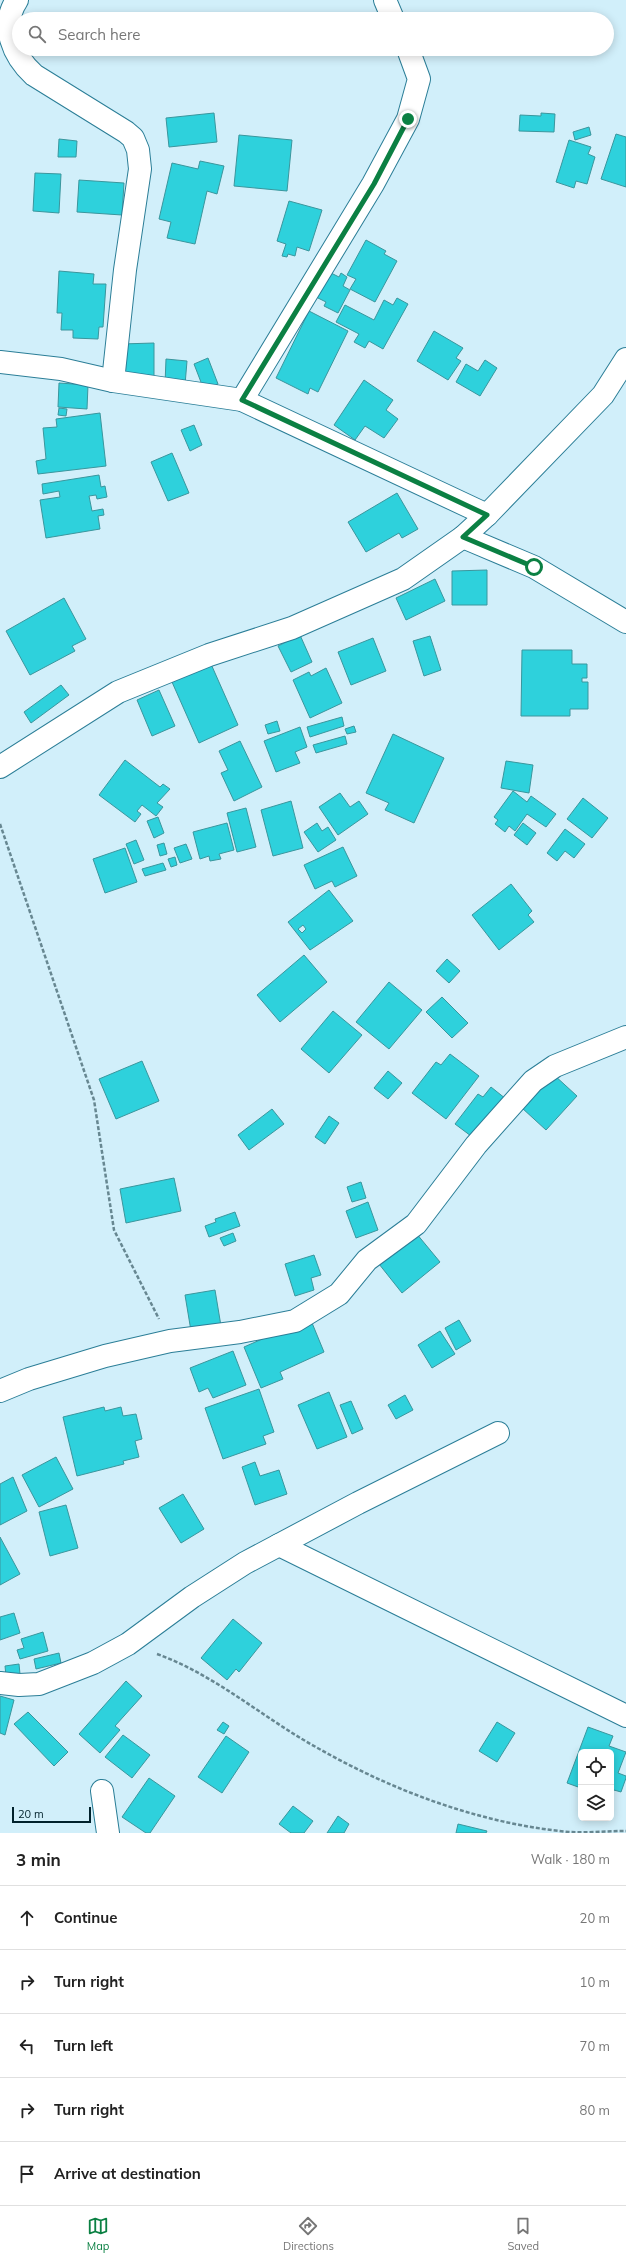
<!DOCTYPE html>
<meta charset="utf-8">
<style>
:root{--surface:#fff;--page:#f2f2f2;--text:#222;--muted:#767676;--line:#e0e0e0;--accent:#0b8043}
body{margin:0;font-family:Mulish,sans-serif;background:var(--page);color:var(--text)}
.controls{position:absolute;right:12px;bottom:12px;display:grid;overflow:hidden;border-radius:6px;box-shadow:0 2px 10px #0003}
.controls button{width:36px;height:36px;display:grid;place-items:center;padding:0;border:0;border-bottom:1px solid var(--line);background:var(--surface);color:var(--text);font:20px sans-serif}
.scale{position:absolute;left:12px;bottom:10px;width:79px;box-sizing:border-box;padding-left:4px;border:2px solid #00212b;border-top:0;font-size:11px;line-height:14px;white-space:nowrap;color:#00212b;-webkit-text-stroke:3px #d1effa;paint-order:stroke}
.stop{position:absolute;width:12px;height:12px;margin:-9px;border:3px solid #0b8043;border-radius:50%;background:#fff}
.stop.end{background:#0b8043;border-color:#fff;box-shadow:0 1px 4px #0008}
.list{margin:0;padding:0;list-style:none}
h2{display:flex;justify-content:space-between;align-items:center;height:52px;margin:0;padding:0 16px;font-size:17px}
h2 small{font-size:13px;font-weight:400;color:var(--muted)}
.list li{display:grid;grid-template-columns:26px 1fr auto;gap:12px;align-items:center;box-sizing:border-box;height:64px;padding:0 16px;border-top:1px solid var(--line)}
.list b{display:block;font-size:15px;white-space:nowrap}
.list em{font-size:13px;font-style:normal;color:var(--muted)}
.icon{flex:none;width:22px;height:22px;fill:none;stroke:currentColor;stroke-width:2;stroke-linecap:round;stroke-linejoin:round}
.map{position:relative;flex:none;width:626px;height:1833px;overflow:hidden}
.search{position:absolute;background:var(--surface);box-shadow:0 2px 10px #0003;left:12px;right:12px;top:12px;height:44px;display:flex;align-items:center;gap:10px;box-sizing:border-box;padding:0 14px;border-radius:22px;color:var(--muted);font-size:15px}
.sheet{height:372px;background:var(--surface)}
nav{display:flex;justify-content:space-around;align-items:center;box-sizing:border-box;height:56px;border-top:1px solid var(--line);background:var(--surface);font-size:11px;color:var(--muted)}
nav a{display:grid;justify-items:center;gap:2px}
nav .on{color:var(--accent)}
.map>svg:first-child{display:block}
</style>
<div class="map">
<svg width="626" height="1833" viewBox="0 0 626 1833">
<rect width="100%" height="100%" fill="#d1effa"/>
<g fill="#2ed1dc" stroke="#3a969d" fill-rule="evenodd">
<path d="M214,113L217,142L169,147L166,118Z"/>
<path d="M541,113L555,114L554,132L519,131L520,115L541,116Z"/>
<path d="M589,127L591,135L575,140L573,132Z"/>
<path d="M616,134L626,137V187L601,179Z"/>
<path d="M239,135L292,140L287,191L234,186Z"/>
<path d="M59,139L77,141L76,157H58Z"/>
<path d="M569,140L591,147L588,154L595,157L587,184L576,181L574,188L556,182Z"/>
<path d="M200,161L224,166L217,194L207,191L195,244L167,238L171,222L159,219L172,163L198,169Z"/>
<path d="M35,173L61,174L59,213L33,211Z"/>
<path d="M79,180L124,183L122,215L77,212Z"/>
<path d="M289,201L322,210L309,251L297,247L295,256L288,254L287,257L282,256L286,244L277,241Z"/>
<path d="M366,240L386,251L384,254L397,261L375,302L350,289L356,279L347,275Z"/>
<path d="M59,271L94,274L93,284H106L103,327H99L98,339L73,338V330H61L62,313H57Z"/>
<path d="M329,272L339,277L341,273L347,277L343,286L350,290L338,313L324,306L326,302L316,297Z"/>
<path d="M397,298L408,304L383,349L369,341L365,348L354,342L359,334L336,322L345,305L374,320L384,300L393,305Z"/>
<path d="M309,311L348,331L318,392L310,388L308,394L276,378Z"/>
<path d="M434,331L463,348L456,358L461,361L448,380L417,361Z"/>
<path d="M154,343V378L121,379V344Z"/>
<path d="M208,358L218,384L204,390L194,364Z"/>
<path d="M166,359L187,361L185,385L165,384Z"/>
<path d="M485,360L497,368L480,396L456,382L466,364L478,371Z"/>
<path d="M364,380L393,400L386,410L398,419L384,438L365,426L355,440L334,425Z"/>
<path d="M59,383L88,385L87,409L58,407Z"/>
<path d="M59,408L67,409L66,416L58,415Z"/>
<path d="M100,413L106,466L38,474L36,461L46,459L43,428L57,427L56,419Z"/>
<path d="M194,425L202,445L190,451L181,430Z"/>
<path d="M172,453L189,493L168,501L151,462Z"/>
<path d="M99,475L101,487L105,486L107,497L97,499L96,495L89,496L92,511L103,509L104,515L98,516L100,529L46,538L40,500L60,497L59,491L43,494L42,484Z"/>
<path d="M397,493L418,529L402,538L399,533L366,552L348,522Z"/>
<path d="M487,570V605H452V571Z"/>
<path d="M435,579L445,601L406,620L396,598Z"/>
<path d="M64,598L86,639L72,646L75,651L30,675L6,631Z"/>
<path d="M300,635L312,662L291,672L278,646Z"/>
<path d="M430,636L441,670L424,676L413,641Z"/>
<path d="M373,638L386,671L351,685L338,652Z"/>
<path d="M522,650H572V664H587V678H582V682H588V709H570V716H521Z"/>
<path d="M211,664L238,725L199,743L172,682Z"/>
<path d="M326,668L342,703L310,718L293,680L309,672L311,676Z"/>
<path d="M61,685L69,695L31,723L24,712Z"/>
<path d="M159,690L175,726L152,736L137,700Z"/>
<path d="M342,717L344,726L310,737L307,727Z"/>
<path d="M277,721L280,731L268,734L265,725Z"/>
<path d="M354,726L356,732L347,734L345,729Z"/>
<path d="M300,727L307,747L295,752L300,763L276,772L264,741Z"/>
<path d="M393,734L444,758L414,823L385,810L389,803L366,793Z"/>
<path d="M345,736L347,744L316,753L313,745Z"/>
<path d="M240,741L262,787L234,801L221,773L228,770L219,751Z"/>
<path d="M125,760L160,787L163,784L170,789L157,803L163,807L156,816L142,805L137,811L141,814L135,822L99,795Z"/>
<path d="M506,761L533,765L529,793L501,788Z"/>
<path d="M513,791L527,802L531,796L556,814L546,827L527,814L515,831L509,826L505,832L495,824L498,820L494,817Z"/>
<path d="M340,793L350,807L359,801L368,814L338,835L319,807Z"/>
<path d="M583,798L608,818L592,838L567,819Z"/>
<path d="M291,801L303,848L273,856L261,810Z"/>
<path d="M246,808L256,847L237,852L227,813Z"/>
<path d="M158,817L164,833L154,838L147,821Z"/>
<path d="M227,823L234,850L219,854L221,859L210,861L209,856L200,859L193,832Z"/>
<path d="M317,823L322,831L328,827L336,840L318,852L304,832Z"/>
<path d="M523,823L536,833L527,845L514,835Z"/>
<path d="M565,829L585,844L574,858L565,851L557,861L547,853Z"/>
<path d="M136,840L144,860L134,864L126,844Z"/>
<path d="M164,843L167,854L160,856L157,845Z"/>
<path d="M186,844L192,859L180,863L174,848Z"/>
<path d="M343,847L357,876L335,887L332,881L315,889L304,865Z"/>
<path d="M125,848L137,882L105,893L93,859Z"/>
<path d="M175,857L177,865L171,867L168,859Z"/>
<path d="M163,863L166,870L145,876L142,869Z"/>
<path d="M511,884L532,911L528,915L534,922L499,950L472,915Z"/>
<path d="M329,890L353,921L310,950L288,922ZM303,925L306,929L302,933L298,929Z"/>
<path d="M304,955L327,982L280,1022L257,995Z"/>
<path d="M447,959L460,971L449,983L436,971Z"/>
<path d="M389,982L422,1010L389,1049L356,1022Z"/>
<path d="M442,997L468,1023L452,1038L426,1012Z"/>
<path d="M333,1011L362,1035L329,1073L301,1049Z"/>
<path d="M450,1054L479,1076L446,1119L412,1093L436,1062L441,1065Z"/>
<path d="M142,1061L159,1101L116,1119L99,1079Z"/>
<path d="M388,1071L402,1083L388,1099L374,1088Z"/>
<path d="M553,1074L577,1096L546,1130L522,1108Z"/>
<path d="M491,1087L506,1099L475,1139L455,1124L478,1094L483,1097Z"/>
<path d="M272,1109L284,1124L249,1150L238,1135Z"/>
<path d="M329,1116L339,1123L325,1144L315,1137Z"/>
<path d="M174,1178L181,1211L126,1223L120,1189Z"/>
<path d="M361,1182L366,1198L352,1202L347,1187Z"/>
<path d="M368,1202L378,1230L356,1238L346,1211Z"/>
<path d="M235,1212L240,1226L209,1237L205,1226L216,1222L215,1219Z"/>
<path d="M233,1233L236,1241L224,1246L220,1238Z"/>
<path d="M416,1233L440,1262L402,1293L379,1264Z"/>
<path d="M314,1255L321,1275L311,1278L314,1290L295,1296L285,1264Z"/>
<path d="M215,1290L221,1326L191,1331L185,1295Z"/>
<path d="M310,1318L324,1352L280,1372L283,1379L261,1388L244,1347Z"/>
<path d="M459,1320L471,1341L456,1350L445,1328Z"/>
<path d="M440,1331L455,1354L432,1368L418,1345Z"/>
<path d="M233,1351L246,1385L213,1398L208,1388L199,1392L190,1368Z"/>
<path d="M259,1389L274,1432L263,1436L266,1444L223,1459L205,1408Z"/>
<path d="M329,1392L347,1437L317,1449L298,1405Z"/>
<path d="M405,1395L413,1410L396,1419L388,1405Z"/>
<path d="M351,1401L363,1429L352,1434L340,1405Z"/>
<path d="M104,1407L105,1411L121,1407L123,1416L136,1414L142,1439L135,1441L139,1457L123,1461L124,1464L77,1476L63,1417Z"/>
<path d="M56,1457L73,1489L39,1507L22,1475Z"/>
<path d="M255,1462L260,1476L279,1470L287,1494L255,1505L242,1467Z"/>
<path d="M13,1477L27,1511L0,1525V1484Z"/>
<path d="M183,1494L204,1529L181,1543L159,1508Z"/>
<path d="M66,1505L78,1548L50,1556L39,1512Z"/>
<path d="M0,1537L20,1574L0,1585Z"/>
<path d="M14,1613L20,1633L0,1640V1617Z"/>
<path d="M233,1619L262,1643L239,1672L236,1669L227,1680L201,1658Z"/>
<path d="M43,1632L48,1651L20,1659L17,1650L24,1648L21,1639Z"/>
<path d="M59,1653L61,1663L36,1669L34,1659Z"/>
<path d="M19,1664L20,1674L6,1676L5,1666Z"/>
<path d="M126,1681L142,1696L115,1726L120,1730L100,1753L79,1734Z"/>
<path d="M0,1696L14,1700L5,1735L0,1733Z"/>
<path d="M28,1712L68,1752L54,1766L14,1724Z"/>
<path d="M223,1722L229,1726L224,1734L217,1730Z"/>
<path d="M497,1722L515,1733L497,1762L479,1751Z"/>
<path d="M588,1727L613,1736L609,1746L626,1752L618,1773L626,1776V1778L621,1792L614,1790L611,1797V1752H581V1788L567,1783Z"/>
<path d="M123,1735L150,1755L132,1778L105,1757Z"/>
<path d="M226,1736L249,1752L222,1793L198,1777Z"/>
<path d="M149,1778L175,1796L150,1833H146L122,1817Z"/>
<path d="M293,1806L313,1821L304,1833H291L279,1824Z"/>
<path d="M338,1816L349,1824L344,1833H327Z"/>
<path d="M458,1824L487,1831L486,1833H456Z"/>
</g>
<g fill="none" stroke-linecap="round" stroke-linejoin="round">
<g stroke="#2b7e97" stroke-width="24">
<g id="minor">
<path d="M17,0C0,25 13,56 34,75L126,132L133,138L138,150L140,169L125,270L113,381"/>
<path d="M385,0L393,19"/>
<path d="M0,362L61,369L113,381L242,400L487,515"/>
<path d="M242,400L373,184L408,119L419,79L408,49"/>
<path d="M463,537L534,567L626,622"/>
<path d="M0,767L118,692L209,655L292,628L403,579L463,537L487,515L603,395L626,359"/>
<path d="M0,1391L29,1379L105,1356L170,1341L240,1332L295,1321L339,1294L367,1260L416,1224L476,1145L533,1081L555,1066L626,1037"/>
<path d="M279,1545L626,1716"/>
<path d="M0,1683L19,1685L39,1684L93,1663L128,1644L192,1597L245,1563L358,1503L498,1433"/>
<path d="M102,1791L108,1833"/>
</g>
</g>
<g stroke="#678791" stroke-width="2.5" stroke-dasharray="4 2" stroke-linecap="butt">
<path d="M0,824L94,1100L114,1230L159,1319"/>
<path d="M157,1654C210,1673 254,1710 302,1739C383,1787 474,1823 569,1832C587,1833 607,1831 626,1831"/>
</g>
<use href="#minor" stroke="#fff" stroke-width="22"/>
</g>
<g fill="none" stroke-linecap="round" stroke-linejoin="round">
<path stroke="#0b8043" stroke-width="5" d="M408,119L374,184L242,400L487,515L463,537L534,567"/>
</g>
</svg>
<div class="controls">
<button><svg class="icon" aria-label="locate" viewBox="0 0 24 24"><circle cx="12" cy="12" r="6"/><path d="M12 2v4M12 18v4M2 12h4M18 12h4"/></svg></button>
<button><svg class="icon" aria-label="layers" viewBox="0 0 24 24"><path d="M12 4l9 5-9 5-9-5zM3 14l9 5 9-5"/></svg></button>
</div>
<div class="scale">20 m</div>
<div class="stop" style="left:534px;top:567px"></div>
<div class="stop end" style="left:408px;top:119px"></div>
<div class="search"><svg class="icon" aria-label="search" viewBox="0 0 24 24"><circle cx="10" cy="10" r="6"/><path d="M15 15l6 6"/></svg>Search here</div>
</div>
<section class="sheet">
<h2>3 min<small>Walk · 180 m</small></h2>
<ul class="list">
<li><svg class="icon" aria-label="ahead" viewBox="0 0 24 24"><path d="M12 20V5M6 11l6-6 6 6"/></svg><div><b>Continue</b></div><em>20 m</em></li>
<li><svg class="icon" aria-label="right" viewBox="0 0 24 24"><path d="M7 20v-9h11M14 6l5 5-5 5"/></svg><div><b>Turn right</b></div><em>10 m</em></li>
<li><svg class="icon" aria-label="left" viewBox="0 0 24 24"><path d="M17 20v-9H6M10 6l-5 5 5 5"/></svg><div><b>Turn left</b></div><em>70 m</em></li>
<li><svg class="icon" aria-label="right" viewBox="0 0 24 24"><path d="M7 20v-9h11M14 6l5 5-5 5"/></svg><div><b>Turn right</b></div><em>80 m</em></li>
<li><svg class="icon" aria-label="arrive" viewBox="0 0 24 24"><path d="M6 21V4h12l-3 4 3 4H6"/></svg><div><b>Arrive at destination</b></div></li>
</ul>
</section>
<nav>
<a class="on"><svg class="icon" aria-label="map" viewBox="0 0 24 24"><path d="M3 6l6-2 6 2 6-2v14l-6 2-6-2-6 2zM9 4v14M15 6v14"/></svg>Map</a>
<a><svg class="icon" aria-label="directions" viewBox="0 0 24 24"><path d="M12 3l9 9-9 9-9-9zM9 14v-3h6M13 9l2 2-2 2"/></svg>Directions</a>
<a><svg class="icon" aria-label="saved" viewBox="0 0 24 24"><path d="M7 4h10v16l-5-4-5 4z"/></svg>Saved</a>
</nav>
